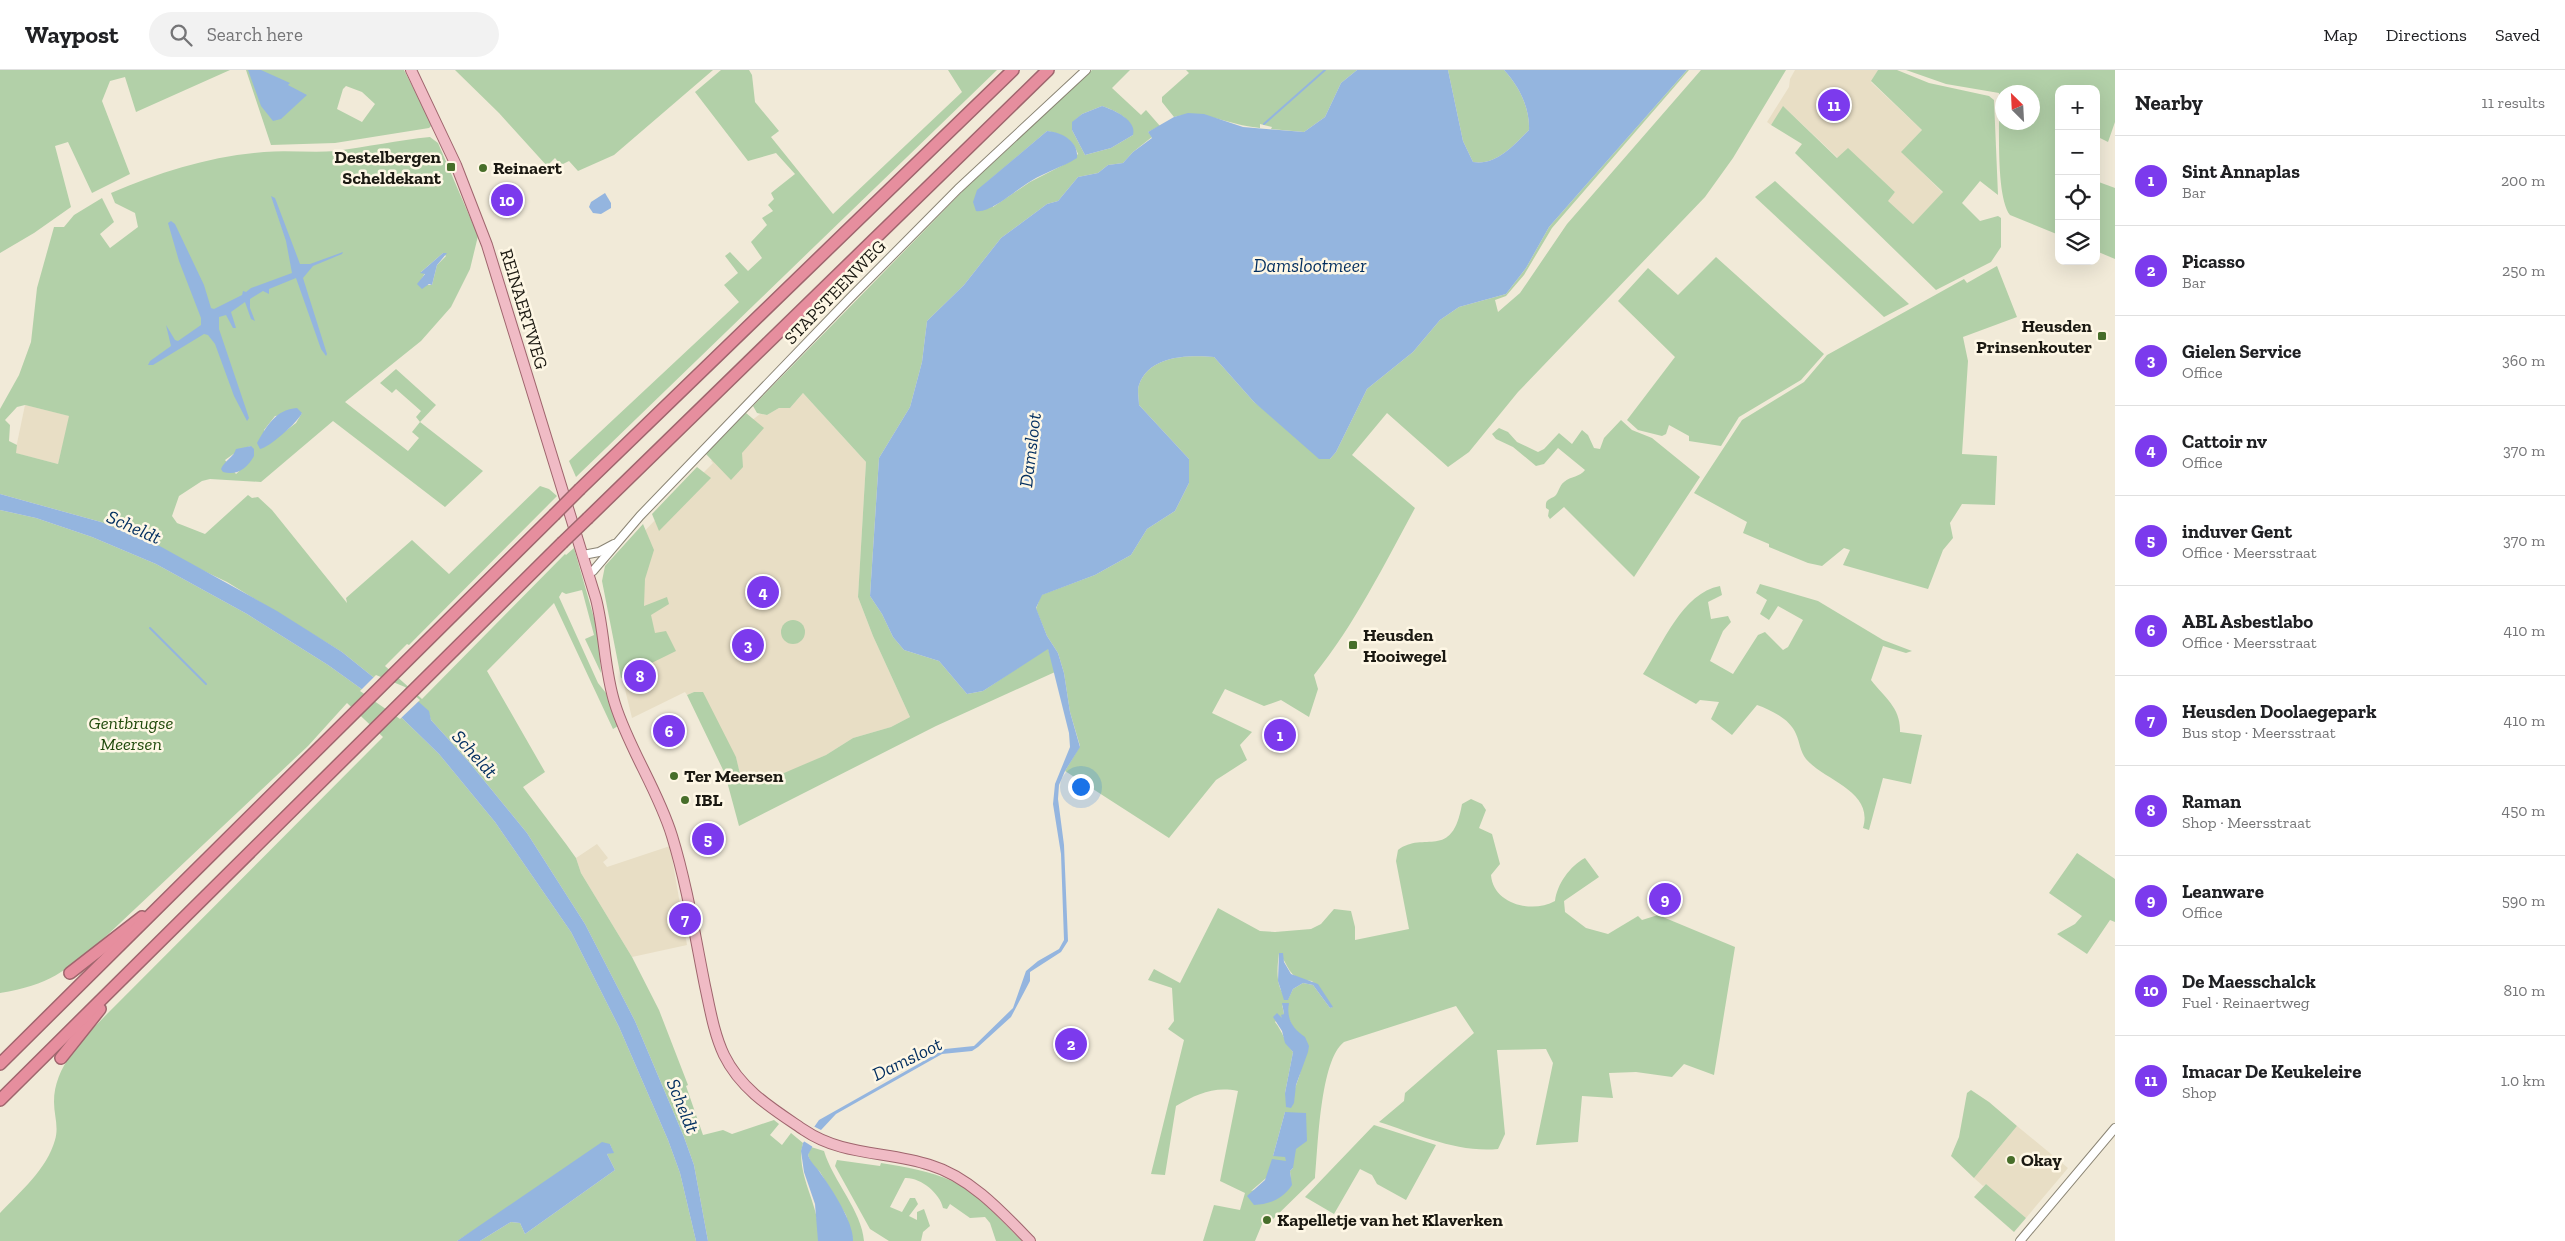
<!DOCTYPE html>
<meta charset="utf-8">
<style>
:root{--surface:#fff;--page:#f2f2f2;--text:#202124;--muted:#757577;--line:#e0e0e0;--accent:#7c3aed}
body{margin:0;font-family:"Zilla Slab",serif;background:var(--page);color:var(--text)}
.controls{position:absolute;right:15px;top:15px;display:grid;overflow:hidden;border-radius:10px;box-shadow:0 5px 20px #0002}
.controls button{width:45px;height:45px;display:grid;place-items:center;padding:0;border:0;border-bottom:1px solid var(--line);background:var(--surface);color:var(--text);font:25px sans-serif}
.compass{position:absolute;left:1995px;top:15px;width:45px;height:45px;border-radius:50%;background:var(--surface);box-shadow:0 5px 20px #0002;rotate:336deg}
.you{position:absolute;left:1080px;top:716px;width:18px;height:18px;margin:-12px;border:4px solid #fff;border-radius:50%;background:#1a73e8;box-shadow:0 0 0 8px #1a73e833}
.badge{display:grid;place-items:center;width:32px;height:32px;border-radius:50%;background:var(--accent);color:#fff;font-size:16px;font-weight:700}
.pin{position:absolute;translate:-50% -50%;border:2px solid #fff;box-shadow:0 1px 5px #0006}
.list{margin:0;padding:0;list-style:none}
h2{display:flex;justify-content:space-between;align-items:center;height:65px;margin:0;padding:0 20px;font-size:21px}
h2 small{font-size:16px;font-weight:400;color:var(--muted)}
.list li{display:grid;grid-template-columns:32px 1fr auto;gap:15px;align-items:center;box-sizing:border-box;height:90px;padding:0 20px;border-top:1px solid var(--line)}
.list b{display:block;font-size:19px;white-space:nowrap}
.list p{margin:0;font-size:16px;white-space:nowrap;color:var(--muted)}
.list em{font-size:16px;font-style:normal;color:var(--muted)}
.icon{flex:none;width:28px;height:28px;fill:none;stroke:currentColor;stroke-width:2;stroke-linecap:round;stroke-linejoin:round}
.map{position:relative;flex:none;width:2115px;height:1171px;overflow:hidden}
header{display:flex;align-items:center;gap:30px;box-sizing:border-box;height:70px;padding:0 25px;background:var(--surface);border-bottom:1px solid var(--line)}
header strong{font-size:24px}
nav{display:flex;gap:28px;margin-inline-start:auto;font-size:18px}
.search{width:350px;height:45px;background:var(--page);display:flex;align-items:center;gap:12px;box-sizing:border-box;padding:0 18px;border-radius:28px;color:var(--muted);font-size:19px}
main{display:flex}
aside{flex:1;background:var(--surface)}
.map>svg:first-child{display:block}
</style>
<header>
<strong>Waypost</strong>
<div class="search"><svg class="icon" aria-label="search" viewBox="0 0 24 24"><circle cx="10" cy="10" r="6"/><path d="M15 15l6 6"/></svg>Search here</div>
<nav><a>Map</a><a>Directions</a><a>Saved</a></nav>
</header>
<main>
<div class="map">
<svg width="2115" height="1171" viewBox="0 0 2115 1171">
<rect width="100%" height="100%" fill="#f1ead8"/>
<g fill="#e8dec5">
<path d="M1795,0H1878L1871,12L1922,60L1902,82L1943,123L1913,154L1887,131L1895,122L1848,79L1838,88L1784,37L1771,55L1767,52L1789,17L1790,9Z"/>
<path d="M803,323L866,392L858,527L873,566L910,647L891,657L853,668L826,685L791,701L764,709L751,710L740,705L736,687L694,622L687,625L685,622L632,648L623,611L615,492L700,403H703L713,393L711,391L746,355L760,344L767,345L779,338H790Z"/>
<path d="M25,335L70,346L58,394L15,383Z"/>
<path d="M597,774L608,788L603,792L607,797L670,776L687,875L632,887L581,803L576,788Z"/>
<path d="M2017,1056L2068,1098L2026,1148L1986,1114L1983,1116L1974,1108Z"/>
</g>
<g fill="#b2d0a8" fill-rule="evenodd">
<path d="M0,0H230L136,42L125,7L110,11L102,31L130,104L92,123L68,72L55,76L71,137L34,163L0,183Z"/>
<path d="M246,0H404L432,55L429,58L335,73L271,75ZM346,16L362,22L375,34L362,52L337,39L343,19Z"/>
<path d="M455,0H713L614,85L578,101L569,91L561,95L555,88L547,96L499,43Z"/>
<path d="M721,0H749L752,5L755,32L779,61L771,67L833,144L962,22L948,0H997L576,407L569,391L739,232L724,215L738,203L725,186L730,182L748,201L762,188L751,172L767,155L762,148L773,141L768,135L774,129L771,123L795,104L776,83L748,91L695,22Z"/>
<path d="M1092,0H1130L1112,18L1141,45L1146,40L1160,56L1148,62L1152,67L1133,82L1123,93L1108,95L1098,103L1078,107L1058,131L1047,134L1001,168L964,215L927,251L922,292L910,337L879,388L870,526L882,544L893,567L904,580L939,591L967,624L983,621L1048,578L1055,602L936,656L739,756L725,704L687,625L694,622H703L736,687L740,704L751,710L777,706L826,685L853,668L891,657L910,647L873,566L858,527L866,392L803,323L790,338H779L767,345L757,343L753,336L964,120ZM1102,36C1117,41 1133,49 1133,65L1111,78L1085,85L1072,60L1073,52L1082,44ZM1047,61C1062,64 1073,69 1078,84L1069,92L1030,112L993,137L986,113Z"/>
<path d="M1186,0H1357L1341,13L1325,47L1304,62L1271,59L1272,57L1260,54V58C1230,56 1204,39 1174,47L1162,32V27L1189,3Z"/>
<path d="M1448,0H1504C1519,16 1530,38 1529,60C1514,75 1496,96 1473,92L1463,71Z"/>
<path d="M1687,0H1689L1552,158L1524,205L1506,226L1495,230L1498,242L1520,223L1567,154L1701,0H1786L1733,88L1705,127L1518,322L1469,382L1448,397L1387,343L1352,385L1415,438C1384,495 1355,554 1314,605L1318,619L1309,647L1281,630L1264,636L1225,619L1212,643L1252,662L1240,675L1247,690L1216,710L1169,768L1065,701L1080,676L1070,642L1064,603L1058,583L1047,566L1036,539L1041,525L1095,505L1131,485L1147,459L1175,441L1189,413V389L1139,335C1139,329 1137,320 1139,315C1149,285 1189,285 1214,287L1254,332L1330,389L1336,382L1367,319L1413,282L1440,250L1459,237L1506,224L1526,198L1549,157Z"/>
<path d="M1878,0H1897L1929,13L1989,26L1994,30L1998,125L1980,111L1962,133L1980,151L1998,146L2001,148V177L1991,192L1936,220L1795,83L1802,74L1771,55L1783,36L1837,88L1848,78L1895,122L1888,131L1913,154L1943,122L1901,82L1922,60L1871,11Z"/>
<path d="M1906,0H2115V52L2108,72L2096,66V19H2059V165L2010,145C1995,125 2000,50 1999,23L1946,14ZM2032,22V52H2002V22Z"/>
<path d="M430,67L438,73L478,166L470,199L451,237L421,271L345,332L408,381L419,368L412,362L420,352L416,347L421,341L396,319L392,323L380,313L396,299L436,335L420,352L483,401L445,437L333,351L261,412L210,409L202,411L179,426L172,446L177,453L205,464L248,425L252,428L258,427L272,440L347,533L346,528L412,470L449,504L540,416L549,419L557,426L409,575L407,574L385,596L422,629L565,484L566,485L574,478L598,562L601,603L585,569L594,565L582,520L566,524L562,522L559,527L598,613L606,623L618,656L613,659L554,533L487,601L545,702L523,717L566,774L576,788L581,803L632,887L659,940L688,1015L686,1016L703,1065L723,1060L732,1064L774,1050L779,1054L770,1065L782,1075L791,1063L803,1073C794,1105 823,1138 818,1171H708L694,1095L684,1067L635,951L585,854L527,763L469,692L431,650L429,644L404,619L373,607L342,582L227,512L101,452L0,424V339L19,305L31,272L37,218L54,157H64L74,145L102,128L114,152L100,164L110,178L138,157L135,143L115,133L111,123C160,102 210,86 264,82C288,80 312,83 336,81C367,77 398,70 430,67ZM443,183L446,186L437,195L432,215H427L421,210L425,203L421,202ZM25,335L69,346L58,394L16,383L17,375L9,371L10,355L5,350L17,337ZM302,343L296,353L271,372L264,360L275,346ZM251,376V390L236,404L225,390L239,380Z"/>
<path d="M1775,111L1909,234L1884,247L1755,127Z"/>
<path d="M2096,111L2115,118V189L2096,181Z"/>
<path d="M1716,187L1824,284L1801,310L1739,347L1721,376L1689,371V366L1669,355L1666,364L1662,366L1638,360L1627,350L1675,287L1618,231L1648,198L1678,225Z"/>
<path d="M1997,196L2017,247L1963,267L1968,291L1962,384L1997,386L1995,435L1962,434L1950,453L1953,468L1943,480L1928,519L1843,495L1850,480L1844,478L1822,496L1808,493L1769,477V474L1743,463L1747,452L1694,423L1742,350L1804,312L1827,285L1964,209L1967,213Z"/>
<path d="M746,343L764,358L742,383L743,397L731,410L706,384Z"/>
<path d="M1621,350L1632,360L1652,368L1700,407L1634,507L1564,437L1550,449L1548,446L1549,440L1546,438C1545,429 1549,430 1555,426C1559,422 1559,416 1564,412C1571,406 1580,407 1585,400L1558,378L1544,394L1536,396L1513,377L1496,369L1492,364L1499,358L1508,362L1517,372L1538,382L1544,379L1559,363L1572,374L1582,360L1588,365L1594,378L1600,379L1604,368Z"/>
<path d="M697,397L711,408L659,461L652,444Z"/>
<path d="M0,440L36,448L92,467L156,494L247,544L328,595L402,648L439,684L495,752L571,862L619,957L668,1070L680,1103L696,1171H480L511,1152L520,1153L525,1164L615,1100L607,1084L613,1082L610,1074L457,1171H0V1143C20,1122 47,1099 55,1070C59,1057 54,1045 54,1032C54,996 83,969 106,945L383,667L347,633L308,676L102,870C66,901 49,915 0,923Z"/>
<path d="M643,454L654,480L645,509L644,536L667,527L669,534L651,545L655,563L666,561L676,581L621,608L602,511L605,496Z"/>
<path d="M1760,514L1818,531L1883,570L1912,581L1906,583L1883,576L1871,610C1885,628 1901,638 1900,662L1922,665L1911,714L1883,708L1869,760L1863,758C1874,721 1825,711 1806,689C1800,681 1800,673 1796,664C1790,649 1771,640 1757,635L1732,665L1711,649L1719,632L1700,630L1696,634L1643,604C1663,574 1682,523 1720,516L1722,525L1708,532L1711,549L1728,546L1731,552L1723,561L1710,591L1733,604L1758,565L1765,562L1783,580L1788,577L1803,550L1778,536L1769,550L1760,544L1767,530L1756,523Z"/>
<circle cx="793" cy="562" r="12"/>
<path d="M1471,729L1482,734L1486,740L1479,758L1492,764L1500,794L1491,805C1493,834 1532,844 1555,831C1557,814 1570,796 1585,788L1599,807L1564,831L1565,842L1586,858L1608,864L1638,846L1642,850L1658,845L1735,877L1714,1005L1684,994L1672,1007L1636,1002L1609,1003L1613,1028L1582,1026L1578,1072L1536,1075L1553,993L1546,979L1497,980L1505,1064L1498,1079C1457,1083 1417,1064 1379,1052L1404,1031L1405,1023L1474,963L1456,936L1344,972C1320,990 1318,1077 1315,1108L1269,1153V1147H1265L1255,1171H1203L1214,1135L1240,1140L1245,1123L1220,1111L1238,1021C1214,1016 1197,1024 1176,1036L1165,1105L1151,1104L1184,970L1168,959L1174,951L1172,918L1148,910L1154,899L1180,913L1218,838L1260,861L1275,862L1311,859L1321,854L1334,839L1351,841L1355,857V870L1409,859L1396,791L1398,780C1424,760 1452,792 1462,734ZM1279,883C1291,899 1288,909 1312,911L1332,937L1330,938L1313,915L1303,913L1293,919L1288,929C1275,919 1277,899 1279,883ZM1282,934C1292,956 1302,971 1301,998C1300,1010 1291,1021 1294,1033L1285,1023L1293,982C1285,973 1283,962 1275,952L1280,947L1282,949L1284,944ZM1285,1042L1293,1098L1290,1101L1291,1109L1251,1121L1286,1091V1086H1273Z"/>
<path d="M2077,783L2115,809V852L2110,850L2087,884L2057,864L2075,854L2082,846L2049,823Z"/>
<path d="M1971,1020L1989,1032L2017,1056L1974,1108L1951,1086L1959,1067L1967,1023Z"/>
<path d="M1374,1055L1436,1075L1406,1130L1377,1114L1372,1105L1360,1099L1334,1144L1305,1127Z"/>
<path d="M811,1077L824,1081C833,1111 862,1141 864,1171H853L846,1145L820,1102L811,1093L808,1085Z"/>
<path d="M837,1090L880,1096L881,1093C905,1097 930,1101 952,1111C979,1124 1001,1151 1022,1171H996L990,1153L985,1147L970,1148L950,1134L947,1139L943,1138C940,1123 920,1107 905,1108L890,1137L902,1142L910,1128H915L918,1134L909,1146L917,1150V1142L924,1139L930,1156L923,1162L921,1171H889L870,1159L835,1096Z"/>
<path d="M1986,1114L2026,1148L2014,1162L1974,1127Z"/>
</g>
<g fill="#94b5df">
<path d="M248,0H261L290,13L288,15L307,25L281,49L273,51L261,36Z"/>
<path d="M1357,0H1448L1463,71L1473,92C1496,96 1514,75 1529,60C1530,38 1519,16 1504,0H1687L1549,157L1526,198L1506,224L1459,237L1440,250L1413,282L1367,319L1336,382L1330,389H1319L1254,332L1214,287C1189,285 1149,285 1139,315C1137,320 1139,329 1139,335L1189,389V413L1175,441L1147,459L1131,485L1095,505L1042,525L1036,538L1047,566L1058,583L1064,603L1070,642L1080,677L1065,701L1059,715L1058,729L1064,775L1068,871L1061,882L1030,902V911L1011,947L978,977L972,981L942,984L836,1044L821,1060L808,1085C811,1094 817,1097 821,1104C832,1119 854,1153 853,1171H818L815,1134L804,1102L801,1081L803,1073L819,1050L945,979L974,976L1013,938L1026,901L1038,891L1059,879L1064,870L1061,784L1053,734L1055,714L1070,677L1069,663L1048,579L983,621L967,624L939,591L904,580L893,567L882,544L870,526L879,388L910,337L922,292L927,251L964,215L1001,168L1047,134L1058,131L1078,107L1098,103L1108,95L1123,93L1133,82L1152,68L1148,62L1174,47L1188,43L1204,44L1243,57L1304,62L1325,47L1341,13Z"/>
<path d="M1102,36C1114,40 1137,50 1133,65L1111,78L1085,85L1072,60V52L1082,44Z"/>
<path d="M1047,61C1061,62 1079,71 1077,88C1063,97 1045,102 1031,111C1017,119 990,144 976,141L973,132L977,120Z"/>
<path d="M605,123L611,133V138L601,144L593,143L589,137L591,132Z"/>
<path d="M271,126L275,128L300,194H310L343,182L342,184L313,196L303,208L327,284L326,286L321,279L296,208L269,219V224L263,221L250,229V238L255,251L251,249L245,232L231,242L236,258H233L226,245L219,247V259L245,336L249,348L247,351L234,326L215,274L208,265L204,264L153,295H148L150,291L171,276L166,255L175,270L178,271L201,255V248L179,191L168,153L171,151L175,154L204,215L211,238L214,239L242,225L243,221L246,222L251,218L292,203L286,171Z"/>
<path d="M443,183H447L437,195L432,215L429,214L422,219L417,214L425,204L420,203Z"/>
<path d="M297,338L302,343C298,352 269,378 260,379L257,373C266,357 276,339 297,338Z"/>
<path d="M251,376L254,379V386C247,399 236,406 223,402L221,399C224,391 234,387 236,379Z"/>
<path d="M0,424L101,452L156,474L277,541L342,582L373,607L404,619L429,641L431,650L469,692L527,763L585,854L635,951L684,1067L694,1095L708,1171H696L680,1103L668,1070L619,957L571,862L495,752L439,684L402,648L328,595L247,544L156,494L92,467L36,448L0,440Z"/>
<path d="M1279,883H1283L1284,892L1291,904L1318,914L1333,937L1330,938L1313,915L1303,913L1293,919L1288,930H1284L1278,911Z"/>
<path d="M1282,933H1289C1286,949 1293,959 1305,967L1309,976L1308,982L1296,1015L1294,1033L1291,1038L1286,1037L1285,1023L1293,982L1285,973L1282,961L1273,947L1277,943L1282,948L1281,945L1284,944Z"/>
<path d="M1285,1042L1306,1043L1307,1071L1296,1079L1293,1098L1290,1101L1292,1115C1283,1129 1270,1134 1254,1135L1247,1126L1265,1110L1272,1089L1286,1091L1285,1087L1273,1086Z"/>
<path d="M602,1072L610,1074L614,1083L607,1084L615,1100L525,1164L520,1153L511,1152L480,1171H457Z"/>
</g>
<g fill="#f1ead8">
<path d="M376,605L405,617L420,630L400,649L360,621Z"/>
<path d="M811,1055L823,1061L813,1077L802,1070Z"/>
</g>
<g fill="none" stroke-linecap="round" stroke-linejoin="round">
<g stroke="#94b5df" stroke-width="2">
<path d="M1264,54L1325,0"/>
<path d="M150,558L206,614"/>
</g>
<g stroke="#8a8474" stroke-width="10">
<g id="minor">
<path d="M583,485L599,482L614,474"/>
<path d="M588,503L593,501L640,446L850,228L958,119L1086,0"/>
<path d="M2020,1171L2115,1058"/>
</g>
</g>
<g stroke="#9f656d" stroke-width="12">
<path id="major" d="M411,0L456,95L487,175L596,529C605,564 604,600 615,634C629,679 658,720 672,766C687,815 695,866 705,916C710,939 714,964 724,985C741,1020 773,1039 804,1060C842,1086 887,1081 930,1095C970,1107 1002,1142 1030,1171"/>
</g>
<g stroke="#9f656d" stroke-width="14">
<g id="highway">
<path d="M580,419L1013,0"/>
<path d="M588,448L1048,0"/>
<path d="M70,903L142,847"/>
<path d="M61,988L100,939"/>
<path d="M0,994L554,445"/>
<path d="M0,1030L562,473"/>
</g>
</g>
<use href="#minor" stroke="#fff" stroke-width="8"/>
<use href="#major" stroke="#f0bbc5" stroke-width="10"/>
<use href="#highway" stroke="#e68e9e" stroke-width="11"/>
<g stroke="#9f656d" stroke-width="14" stroke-linecap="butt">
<g id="highway-bridge">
<path d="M554,445L580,419"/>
<path d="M562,473L588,448"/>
</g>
</g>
<use href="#highway-bridge" stroke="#e68e9e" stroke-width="11"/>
</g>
<g fill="#476e2a" stroke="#fef7e5" stroke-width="2">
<rect x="446" y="92" width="10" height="10" rx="2.5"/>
<circle cx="483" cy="98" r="5"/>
<rect x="2097" y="261" width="10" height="10" rx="2.5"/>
<rect x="1348" y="570" width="10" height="10" rx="2.5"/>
<circle cx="674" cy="706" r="5"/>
<circle cx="685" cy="730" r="5"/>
<circle cx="2011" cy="1090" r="5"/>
<circle cx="1267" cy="1150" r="5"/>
</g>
<g text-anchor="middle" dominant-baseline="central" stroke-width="5" stroke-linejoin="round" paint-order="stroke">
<g font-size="18" font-weight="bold" fill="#1b1912" stroke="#fef7e5" text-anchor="start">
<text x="441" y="87" text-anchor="end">Destelbergen<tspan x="441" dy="21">Scheldekant</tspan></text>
<text x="493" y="98">Reinaert</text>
<text x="2092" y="256" text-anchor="end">Heusden<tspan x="2092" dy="21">Prinsenkouter</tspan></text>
<text x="1363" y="565">Heusden<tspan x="1363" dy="21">Hooiwegel</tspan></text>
<text x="684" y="706">Ter Meersen</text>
<text x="695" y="730">IBL</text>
<text x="2021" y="1090">Okay</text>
<text x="1277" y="1150">Kapelletje van het Klaverken</text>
</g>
<g font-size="18" fill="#1b1912" stroke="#fef7e5">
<text transform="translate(835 222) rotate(-46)">STAPSTEENWEG</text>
<text transform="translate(524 239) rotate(73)">REINAERTWEG</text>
</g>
<g font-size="18" font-style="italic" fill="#204a0c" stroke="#fef7e5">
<text x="131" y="653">Gentbrugse<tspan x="131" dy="21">Meersen</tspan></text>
</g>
<g font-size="19" font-style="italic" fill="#002d5f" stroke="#fef7e5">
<text x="1310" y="195">Damslootmeer</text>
<text transform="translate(1030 380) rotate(-83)">Damsloot</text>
<text transform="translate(134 457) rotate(24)">Scheldt</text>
<text transform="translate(475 684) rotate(48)">Scheldt</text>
<text transform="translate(907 989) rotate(-26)">Damsloot</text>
<text transform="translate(683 1036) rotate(68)">Scheldt</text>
</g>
</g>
</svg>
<div class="controls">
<button>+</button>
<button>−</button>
<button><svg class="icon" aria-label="locate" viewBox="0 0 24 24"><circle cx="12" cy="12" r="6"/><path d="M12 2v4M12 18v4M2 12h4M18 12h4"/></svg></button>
<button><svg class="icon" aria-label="layers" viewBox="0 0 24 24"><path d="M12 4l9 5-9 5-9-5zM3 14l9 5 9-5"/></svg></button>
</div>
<svg class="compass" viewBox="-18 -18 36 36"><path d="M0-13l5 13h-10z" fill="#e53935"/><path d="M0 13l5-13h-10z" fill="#757577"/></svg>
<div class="you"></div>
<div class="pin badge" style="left:1280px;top:665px">1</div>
<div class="pin badge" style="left:1071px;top:974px">2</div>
<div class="pin badge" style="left:748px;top:575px">3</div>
<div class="pin badge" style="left:763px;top:522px">4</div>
<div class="pin badge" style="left:708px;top:769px">5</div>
<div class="pin badge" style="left:669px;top:661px">6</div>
<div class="pin badge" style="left:685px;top:849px">7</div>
<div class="pin badge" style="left:640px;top:606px">8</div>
<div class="pin badge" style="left:1665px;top:829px">9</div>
<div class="pin badge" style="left:507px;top:130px">10</div>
<div class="pin badge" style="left:1834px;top:35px">11</div>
</div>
<aside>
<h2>Nearby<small>11 results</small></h2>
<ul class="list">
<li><span class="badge">1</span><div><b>Sint Annaplas</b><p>Bar</p></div><em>200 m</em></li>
<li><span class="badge">2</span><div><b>Picasso</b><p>Bar</p></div><em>250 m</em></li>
<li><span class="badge">3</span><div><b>Gielen Service</b><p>Office</p></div><em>360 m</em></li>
<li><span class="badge">4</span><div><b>Cattoir nv</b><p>Office</p></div><em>370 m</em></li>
<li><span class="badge">5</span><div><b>induver Gent</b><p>Office · Meersstraat</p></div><em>370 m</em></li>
<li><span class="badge">6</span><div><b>ABL Asbestlabo</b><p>Office · Meersstraat</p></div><em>410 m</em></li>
<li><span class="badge">7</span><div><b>Heusden Doolaegepark</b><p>Bus stop · Meersstraat</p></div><em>410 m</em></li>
<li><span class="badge">8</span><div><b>Raman</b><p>Shop · Meersstraat</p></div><em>450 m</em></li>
<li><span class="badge">9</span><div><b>Leanware</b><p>Office</p></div><em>590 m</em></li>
<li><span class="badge">10</span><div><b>De Maesschalck</b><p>Fuel · Reinaertweg</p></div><em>810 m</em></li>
<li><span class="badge">11</span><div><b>Imacar De Keukeleire</b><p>Shop</p></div><em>1.0 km</em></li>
</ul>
</aside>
</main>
